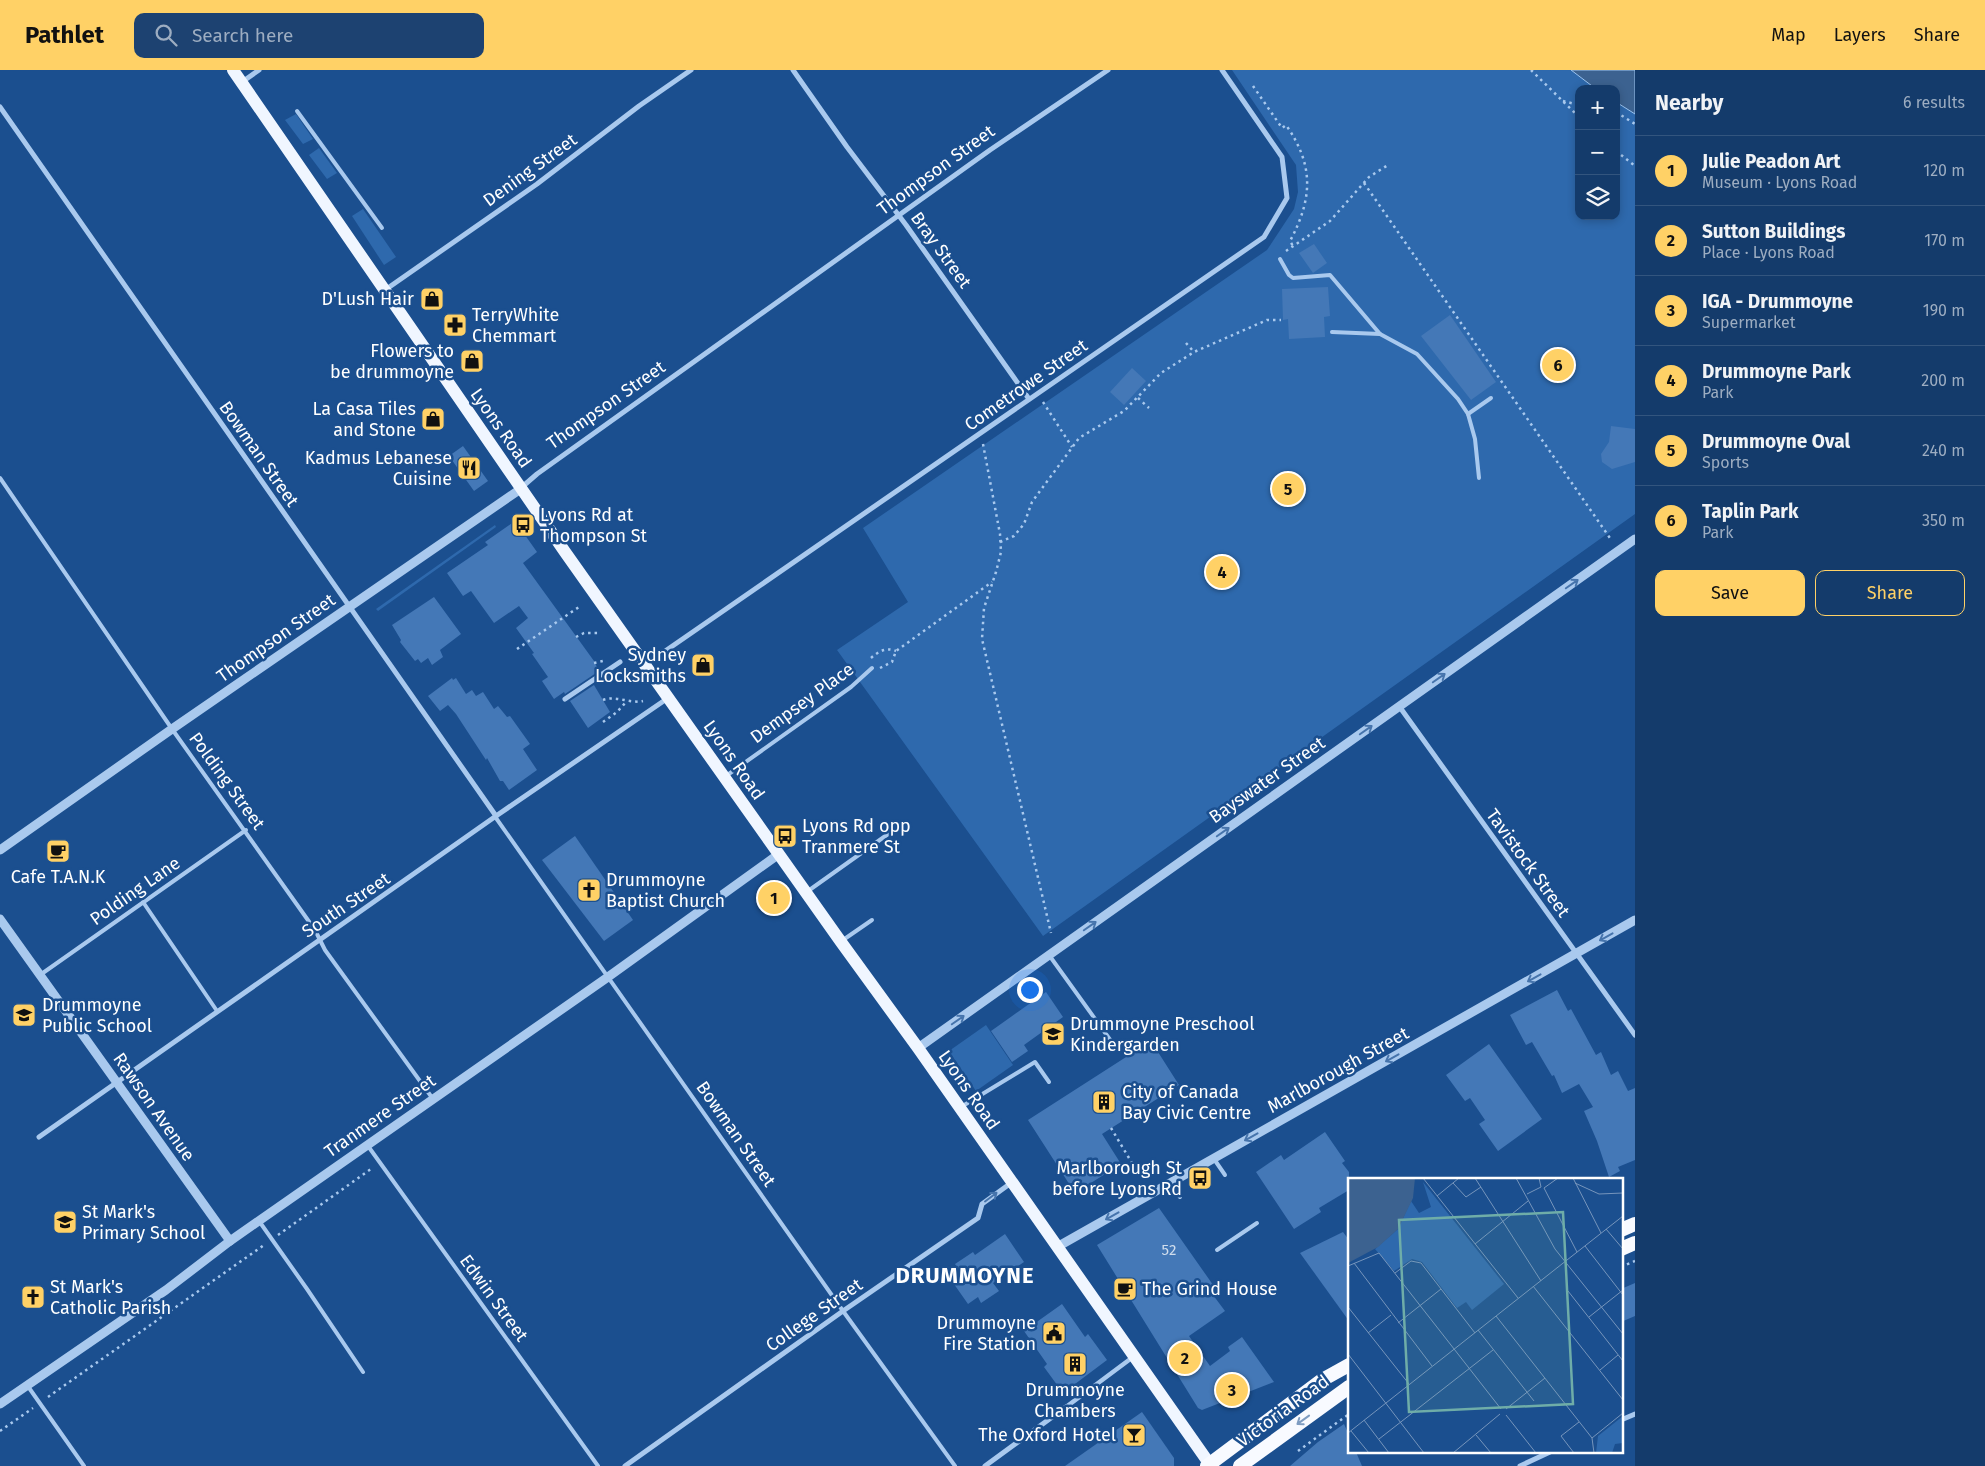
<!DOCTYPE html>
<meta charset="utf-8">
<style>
:root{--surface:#143b6b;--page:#1d4271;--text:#f1f3f6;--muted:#9dadc1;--line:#33557e;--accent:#ffd166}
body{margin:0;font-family:"Fira Sans",sans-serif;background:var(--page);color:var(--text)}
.controls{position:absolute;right:15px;top:15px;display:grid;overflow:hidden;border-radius:10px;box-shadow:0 2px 8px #0003}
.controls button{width:45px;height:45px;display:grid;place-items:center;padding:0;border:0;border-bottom:1px solid var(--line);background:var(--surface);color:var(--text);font:25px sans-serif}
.you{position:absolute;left:1029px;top:919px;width:18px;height:18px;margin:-12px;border:4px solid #fff;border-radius:50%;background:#1a73e8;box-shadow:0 0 0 8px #1a73e833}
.badge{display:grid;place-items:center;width:32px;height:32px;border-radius:50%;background:var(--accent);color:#111;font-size:16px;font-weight:700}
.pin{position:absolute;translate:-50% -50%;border:2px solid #fff;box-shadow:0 1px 5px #0006}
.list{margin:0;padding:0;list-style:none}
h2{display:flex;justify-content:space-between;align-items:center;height:65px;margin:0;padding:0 20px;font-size:21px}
h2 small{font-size:16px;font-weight:400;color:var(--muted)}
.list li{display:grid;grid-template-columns:32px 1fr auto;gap:15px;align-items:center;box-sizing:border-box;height:70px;padding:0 20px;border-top:1px solid var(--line)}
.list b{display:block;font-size:19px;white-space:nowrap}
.list p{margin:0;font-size:16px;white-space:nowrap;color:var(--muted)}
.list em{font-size:16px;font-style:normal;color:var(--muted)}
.actions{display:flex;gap:10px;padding:15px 20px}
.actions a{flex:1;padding:11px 0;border:1px solid var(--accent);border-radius:10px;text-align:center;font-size:18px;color:var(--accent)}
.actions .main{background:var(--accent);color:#111}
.icon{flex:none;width:28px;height:28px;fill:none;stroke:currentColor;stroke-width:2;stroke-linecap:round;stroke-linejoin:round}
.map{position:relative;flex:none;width:1635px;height:1396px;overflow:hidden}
header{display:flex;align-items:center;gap:30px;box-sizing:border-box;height:70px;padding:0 25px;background:var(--accent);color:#111}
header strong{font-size:24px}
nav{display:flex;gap:28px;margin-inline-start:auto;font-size:18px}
.search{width:350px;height:45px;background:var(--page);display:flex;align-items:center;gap:12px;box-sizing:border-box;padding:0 18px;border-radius:10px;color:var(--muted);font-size:19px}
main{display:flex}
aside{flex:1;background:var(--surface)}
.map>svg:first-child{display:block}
</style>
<header>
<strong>Pathlet</strong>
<div class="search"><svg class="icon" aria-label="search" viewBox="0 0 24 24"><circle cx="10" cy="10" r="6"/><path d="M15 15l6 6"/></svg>Search here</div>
<nav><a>Map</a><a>Layers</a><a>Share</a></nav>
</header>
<main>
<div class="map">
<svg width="1635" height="1396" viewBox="0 0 1635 1396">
<rect width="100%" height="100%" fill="#1b4f8f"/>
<g fill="#2e69ad">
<path d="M1232,0H1571L1596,19H1579V146H1616V32L1635,44V444L1043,866L837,580L908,532L863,458L1267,180L1294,139L1298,122L1296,95Z"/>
<path d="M296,44L313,69L303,74L285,50Z"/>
<path d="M319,78L337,103L327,109L309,85Z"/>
<path d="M363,139L396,187L384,195L352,146Z"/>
<path d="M495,455L496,457L378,541L376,539Z"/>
<path d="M986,955L1013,995L976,1021L949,981Z"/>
</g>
<path fill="#3c6290" stroke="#9cc4f0" d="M1571,0H1635V44L1616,32V19H1596Z"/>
<g fill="#4478b7">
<path d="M1314,174L1327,193L1313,203L1299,183Z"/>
<path d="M1328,217L1330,246L1324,247L1325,267L1289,269L1288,249L1283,250L1282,219Z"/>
<path d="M1450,245L1496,312L1471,330L1421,266Z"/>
<path d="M1132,298L1146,311L1124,335L1110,322Z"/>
<path d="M1611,356L1635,359V392L1612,399L1602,392L1601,384L1609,372Z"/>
<path d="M463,376L488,411L474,421L449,386Z"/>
<path d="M515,451L537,482L523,493L594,591L599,601L565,624L564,622L554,629L542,611L548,607L532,584L534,583L516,558L528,548L519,536L494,553L471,521L463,526L447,503L488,475L485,472Z"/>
<path d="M434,527L461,564L440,580L443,587L432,595L428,588L421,593L418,589L415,591L400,572L401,570L392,555Z"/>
<path d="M452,608L453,610L456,608L466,624L472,620L476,626L483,622L494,639L498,636L507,647L510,646L530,674L523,679L537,700L509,720L503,711H500L487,688L486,690L456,644L448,635L440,641L428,626Z"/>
<path d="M594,615L610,642L588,658L570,631Z"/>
<path d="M575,766L633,850L604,871L542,790Z"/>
<path d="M1557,920L1568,941L1571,939L1596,985L1601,982L1611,1005L1618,1001L1628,1021L1635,1018V1090L1618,1097L1620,1101L1609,1107L1597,1071L1584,1041L1593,1037L1579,1014L1562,1023L1554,1005L1552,1006L1532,972L1526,975L1510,945Z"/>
<path d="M1046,922L1063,947L1024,975L1028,981L1012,992L991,961Z"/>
<path d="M1151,971L1179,1015L1102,1064L1121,1094L1075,1123L1028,1050Z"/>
<path d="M1489,974L1542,1049L1498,1081L1479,1054L1485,1050L1470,1028L1465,1031L1446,1005Z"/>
<path d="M1325,1062L1345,1091L1342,1093L1349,1102V1120L1319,1138L1321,1142L1294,1159L1256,1102L1281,1085L1284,1090Z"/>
<path d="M1159,1138L1218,1222L1213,1225L1225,1241L1189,1266L1210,1296L1230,1281L1228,1277L1242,1267L1274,1312L1202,1340L1198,1338L1097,1175Z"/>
<path d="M1343,1162L1349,1170V1251L1300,1183Z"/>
<path d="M1005,1164L1024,1192L993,1213L999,1221L981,1233L978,1227L968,1234L949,1207L959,1200L955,1194L973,1182L975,1185Z"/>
<path d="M1635,1213V1246L1621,1252V1219Z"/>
<path d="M1062,1234L1085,1267L1088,1264L1107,1290L1063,1323L1044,1297L1047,1294L1024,1261Z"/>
<path d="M1142,1342L1174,1388V1396H1065Z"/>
<path d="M1344,1354L1349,1365V1382H1356L1362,1396H1290L1318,1372Z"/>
</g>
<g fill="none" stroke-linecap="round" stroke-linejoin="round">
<g stroke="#a9c9ee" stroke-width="2.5" stroke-dasharray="2.5 4" stroke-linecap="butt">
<path d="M1531,0L1579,47"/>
<path d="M1253,16L1282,58L1286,55C1314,95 1313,128 1290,171L1293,176"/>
<path d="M1563,31L1579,35"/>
<path d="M1616,42L1635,54"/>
<path d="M1616,81L1635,96"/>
<path d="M1364,113L1612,471"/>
<path d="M1286,181L1330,151L1369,107L1388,95"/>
<path d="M1186,273L1194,282"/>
<path d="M1138,328L1149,338"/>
<path d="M1043,332L1072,377"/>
<path d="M983,374L1000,464L1001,482L996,502L984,538L982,569L1051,863"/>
<path d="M1000,472L1014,466L1024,454L1032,432L1079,368L1124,341L1161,303L1194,282L1267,250H1281"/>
<path d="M576,567L584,563H599"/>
<path d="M517,579L579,537"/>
<path d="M871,588C879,581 886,577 896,581"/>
<path d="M594,593L603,591"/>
<path d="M880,598L892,592L896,581L992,512"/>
<path d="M603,630C616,625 630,634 643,631"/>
<path d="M603,652L617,642L627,631"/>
<path d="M1111,1058L1138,1103"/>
<path d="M278,1165L371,1099"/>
<path d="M1621,1197L1635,1191"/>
<path d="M48,1327L264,1175"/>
<path d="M0,1361L33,1338"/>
<path d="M1298,1381L1349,1344"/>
</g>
<g stroke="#a9c9ee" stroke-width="4">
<path d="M297,41L382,158"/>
<path d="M1280,189L1289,205L1293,208L1330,205L1380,264L1417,284L1458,329L1468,344L1475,369L1479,408"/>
<path d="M1332,262L1380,264"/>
<path d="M1468,344L1491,328"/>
<path d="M0,408L172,659L315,860L325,880L433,1029"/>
<path d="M726,706L851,617L872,598"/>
<path d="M496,748L843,1241L955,1396"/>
<path d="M808,821L898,757"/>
<path d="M143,832L217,941"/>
<path d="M843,870L872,850"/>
<path d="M1049,885L1116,978"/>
<path d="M40,905L246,760"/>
<path d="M961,1037L1035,992L1049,1012"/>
<path d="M368,1076L598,1396"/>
<path d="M1214,1089L1225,1105"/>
<path d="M1170,1113L1180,1127"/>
<path d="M259,1151L307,1219L363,1302"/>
<path d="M1217,1180L1257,1153"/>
<path d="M27,1315L84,1396"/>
</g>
<path stroke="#a9c9ee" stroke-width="4.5" d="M1066,1337L1133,1287"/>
<g stroke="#a9c9ee" stroke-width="5">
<path d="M793,0L847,77L906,155L1029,329"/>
<path d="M242,12L259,0"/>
<path d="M0,37L496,746"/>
<path d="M385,220L537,114L639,36L691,0"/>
<path d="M522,417L537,404L990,80L1108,0"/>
<path d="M645,595L1264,167L1287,128L1282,87L1222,0"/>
<path d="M565,629L620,592"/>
<path d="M1399,636L1635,965"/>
<path d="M39,1067L496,746L668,628"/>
<path d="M1621,1350L1635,1344"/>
<path d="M625,1396L843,1241L978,1148L982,1134L1011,1113"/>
<path d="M985,1396L1066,1337"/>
<path d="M1520,1396L1550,1382"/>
</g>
<g stroke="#a9c9ee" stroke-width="9">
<path d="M0,780L172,659L522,418"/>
<path d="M0,849L230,1171"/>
<path d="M918,978L1635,469"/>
<path d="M1057,1177L1635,850"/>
<path d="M0,1334L166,1220L230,1171L608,907L779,784"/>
</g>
<path stroke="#f0f6ff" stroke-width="12" d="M233,0L565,482L841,872L918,978L1211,1396"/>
<g stroke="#f8faff" stroke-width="14">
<path d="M1621,1160L1635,1154"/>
<path d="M1621,1179L1635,1173"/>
<path d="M1207,1396L1322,1310L1349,1295"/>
<path d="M1240,1396L1349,1317"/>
</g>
</g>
<defs><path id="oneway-shaft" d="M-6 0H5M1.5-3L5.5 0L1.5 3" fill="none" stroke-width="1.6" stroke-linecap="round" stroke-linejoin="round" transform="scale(1.25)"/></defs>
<g stroke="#4674ac">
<use href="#oneway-shaft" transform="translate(1572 514) rotate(-35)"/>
<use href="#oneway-shaft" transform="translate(1439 608) rotate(-35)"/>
<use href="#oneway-shaft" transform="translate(1366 660) rotate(-35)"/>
<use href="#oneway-shaft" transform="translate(1223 762) rotate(-35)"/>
<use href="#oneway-shaft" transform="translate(1090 856) rotate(-35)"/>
<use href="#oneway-shaft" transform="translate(1606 867) rotate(151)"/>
<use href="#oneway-shaft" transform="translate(1534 908) rotate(151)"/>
<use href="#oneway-shaft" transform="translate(958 950) rotate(-35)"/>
<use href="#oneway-shaft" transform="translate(1392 988) rotate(151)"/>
<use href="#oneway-shaft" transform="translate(1251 1067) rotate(151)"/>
<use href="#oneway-shaft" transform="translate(991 1127) rotate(-37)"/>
<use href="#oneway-shaft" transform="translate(1112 1146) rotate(151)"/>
</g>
<use stroke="#7e9cc1" href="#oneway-shaft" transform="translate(1303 1350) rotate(144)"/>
<defs>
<g id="shop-square" transform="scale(1.25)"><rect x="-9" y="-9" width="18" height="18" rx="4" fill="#ffd166" stroke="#1b4f8f"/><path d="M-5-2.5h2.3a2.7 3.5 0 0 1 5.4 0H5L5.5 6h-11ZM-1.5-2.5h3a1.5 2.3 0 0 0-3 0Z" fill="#111"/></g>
<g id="pharmacy-square" transform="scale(1.25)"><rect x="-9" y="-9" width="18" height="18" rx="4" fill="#ffd166" stroke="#1b4f8f"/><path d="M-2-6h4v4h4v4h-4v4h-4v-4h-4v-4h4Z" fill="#111"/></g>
<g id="restaurant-square" transform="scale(1.25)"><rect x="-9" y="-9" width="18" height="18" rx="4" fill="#ffd166" stroke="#1b4f8f"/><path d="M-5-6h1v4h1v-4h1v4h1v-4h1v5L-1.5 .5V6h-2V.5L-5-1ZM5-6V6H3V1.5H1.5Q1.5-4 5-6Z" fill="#111"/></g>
<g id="bus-square" transform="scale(1.25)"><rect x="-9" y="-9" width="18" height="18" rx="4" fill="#ffd166" stroke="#1b4f8f"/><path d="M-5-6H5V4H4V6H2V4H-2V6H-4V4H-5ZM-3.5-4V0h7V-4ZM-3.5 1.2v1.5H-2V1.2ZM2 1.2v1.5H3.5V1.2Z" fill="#111"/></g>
<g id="cafe-square" transform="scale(1.25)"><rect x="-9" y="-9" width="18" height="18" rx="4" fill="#ffd166" stroke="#1b4f8f"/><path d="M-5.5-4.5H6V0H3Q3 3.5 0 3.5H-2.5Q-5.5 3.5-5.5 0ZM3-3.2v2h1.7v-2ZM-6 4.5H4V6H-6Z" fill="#111"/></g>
<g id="church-square" transform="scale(1.25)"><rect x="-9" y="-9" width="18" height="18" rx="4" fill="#ffd166" stroke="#1b4f8f"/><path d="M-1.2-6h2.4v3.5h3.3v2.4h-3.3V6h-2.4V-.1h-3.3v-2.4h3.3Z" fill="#111"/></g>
<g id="school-square" transform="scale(1.25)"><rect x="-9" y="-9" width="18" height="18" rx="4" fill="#ffd166" stroke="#1b4f8f"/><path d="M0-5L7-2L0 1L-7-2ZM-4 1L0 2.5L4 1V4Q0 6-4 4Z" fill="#111"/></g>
<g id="building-square" transform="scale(1.25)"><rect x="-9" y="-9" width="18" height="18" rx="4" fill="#ffd166" stroke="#1b4f8f"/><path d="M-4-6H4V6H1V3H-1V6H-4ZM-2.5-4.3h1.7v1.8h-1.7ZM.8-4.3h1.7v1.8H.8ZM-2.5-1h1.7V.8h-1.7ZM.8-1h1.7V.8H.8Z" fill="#111"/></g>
<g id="civic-square" transform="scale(1.25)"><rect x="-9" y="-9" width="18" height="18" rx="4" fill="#ffd166" stroke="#1b4f8f"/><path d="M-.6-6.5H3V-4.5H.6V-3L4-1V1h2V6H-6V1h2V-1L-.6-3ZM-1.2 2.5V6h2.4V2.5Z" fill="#111"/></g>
<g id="bar-square" transform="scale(1.25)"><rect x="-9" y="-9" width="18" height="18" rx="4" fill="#ffd166" stroke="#1b4f8f"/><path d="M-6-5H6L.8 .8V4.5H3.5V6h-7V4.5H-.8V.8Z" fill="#111"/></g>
</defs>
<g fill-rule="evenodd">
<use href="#shop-square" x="432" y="229"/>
<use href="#pharmacy-square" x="455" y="255"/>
<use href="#shop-square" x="472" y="291"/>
<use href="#shop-square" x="433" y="349"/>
<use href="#restaurant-square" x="469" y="398"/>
<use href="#bus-square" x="523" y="455"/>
<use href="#shop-square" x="703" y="595"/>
<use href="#bus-square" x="785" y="766"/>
<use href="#cafe-square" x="58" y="781"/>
<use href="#church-square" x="589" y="820"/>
<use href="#school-square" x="24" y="945"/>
<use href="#school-square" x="1053" y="964"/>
<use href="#building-square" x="1104" y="1032"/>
<use href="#bus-square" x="1200" y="1108"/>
<use href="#school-square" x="65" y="1152"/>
<use href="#cafe-square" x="1125" y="1219"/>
<use href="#church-square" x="33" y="1227"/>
<use href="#civic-square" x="1054" y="1263"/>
<use href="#building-square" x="1075" y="1294"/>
<use href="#bar-square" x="1134" y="1365"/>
</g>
<g text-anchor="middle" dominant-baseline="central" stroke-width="5" stroke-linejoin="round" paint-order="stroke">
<g font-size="15" fill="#d0dded">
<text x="1169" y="1180">52</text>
</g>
<g font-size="18" fill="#fff" stroke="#1b4f8f">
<text transform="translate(530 100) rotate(-36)">Dening Street</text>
<text transform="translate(936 100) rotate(-36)">Thompson Street</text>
<text transform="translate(941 180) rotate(54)">Bray Street</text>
<text transform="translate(1026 315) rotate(-35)">Cometrowe Street</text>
<text transform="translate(606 335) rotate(-35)">Thompson Street</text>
<text transform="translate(501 358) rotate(55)">Lyons Road</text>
<text transform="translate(259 384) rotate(55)">Bowman Street</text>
<text transform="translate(276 568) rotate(-35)">Thompson Street</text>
<text transform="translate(802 633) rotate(-36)">Dempsey Place</text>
<text transform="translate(734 690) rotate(55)">Lyons Road</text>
<text transform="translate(1267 710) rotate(-35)">Bayswater Street</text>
<text transform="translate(227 711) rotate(54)">Polding Street</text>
<text transform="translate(1528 793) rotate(54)">Tavistock Street</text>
<text transform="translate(135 821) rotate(-35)">Polding Lane</text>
<text transform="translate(346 835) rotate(-34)">South Street</text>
<text transform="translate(1338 1000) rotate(-29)">Marlborough Street</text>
<text transform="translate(969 1020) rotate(55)">Lyons Road</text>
<text transform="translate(154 1037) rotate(55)">Rawson Avenue</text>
<text transform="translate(380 1046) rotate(-35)">Tranmere Street</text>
<text transform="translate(736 1064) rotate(55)">Bowman Street</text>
<text transform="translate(494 1228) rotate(54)">Edwin Street</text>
<text transform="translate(814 1245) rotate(-35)">College Street</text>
<text transform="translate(1283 1341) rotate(-36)">Victoria Road</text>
</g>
<g font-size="18" fill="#fff" stroke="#1b4f8f" text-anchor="start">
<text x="414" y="229" text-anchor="end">D'Lush Hair</text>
<text x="472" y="245">TerryWhite<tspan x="472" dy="21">Chemmart</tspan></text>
<text x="454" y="281" text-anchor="end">Flowers to<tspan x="454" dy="21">be drummoyne</tspan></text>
<text x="416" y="339" text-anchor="end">La Casa Tiles<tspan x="416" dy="21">and Stone</tspan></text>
<text x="452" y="388" text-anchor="end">Kadmus Lebanese<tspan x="452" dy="21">Cuisine</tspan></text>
<text x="540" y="445">Lyons Rd at<tspan x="540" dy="21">Thompson St</tspan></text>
<text x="686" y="585" text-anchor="end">Sydney<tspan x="686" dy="21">Locksmiths</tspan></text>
<text x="802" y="756">Lyons Rd opp<tspan x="802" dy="21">Tranmere St</tspan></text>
<text x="58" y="807" text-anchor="middle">Cafe T.A.N.K</text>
<text x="606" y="810">Drummoyne<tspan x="606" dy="21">Baptist Church</tspan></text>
<text x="42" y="935">Drummoyne<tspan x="42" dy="21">Public School</tspan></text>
<text x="1070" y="954">Drummoyne Preschool<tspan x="1070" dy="21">Kindergarden</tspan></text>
<text x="1122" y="1022">City of Canada<tspan x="1122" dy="21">Bay Civic Centre</tspan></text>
<text x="1182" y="1098" text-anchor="end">Marlborough St<tspan x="1182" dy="21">before Lyons Rd</tspan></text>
<text x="82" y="1142">St Mark's<tspan x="82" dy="21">Primary School</tspan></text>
<text x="50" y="1217">St Mark's<tspan x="50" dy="21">Catholic Parish</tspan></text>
<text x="1142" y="1219">The Grind House</text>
<text x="1036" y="1253" text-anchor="end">Drummoyne<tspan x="1036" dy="21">Fire Station</tspan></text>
<text x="1075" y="1320" text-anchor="middle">Drummoyne<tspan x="1075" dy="21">Chambers</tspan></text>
<text x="1116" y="1365" text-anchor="end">The Oxford Hotel</text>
</g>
<g font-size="22" font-weight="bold" letter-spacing="1" fill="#fff" stroke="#1b4f8f">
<text x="965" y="1205">DRUMMOYNE</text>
</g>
</g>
<g transform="translate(1348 1108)">
<rect width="275" height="275" fill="#1b4f8f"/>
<path d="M75,4L156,106L124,132L118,124L109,130L74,84L64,81L46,93L27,71L50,51L63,23L71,35L83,29ZM275,238V265L267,266L264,275H248L250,258Z" fill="#2e69ad"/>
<path d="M0,0H67L65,20L50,51L30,69L0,85Z" fill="#3c6290"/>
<path fill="none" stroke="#7695bc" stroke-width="1" d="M75,0L170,120M127,0L193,103M168,0L207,71L275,156M210,0L196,10L229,74M225,0L253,55M105,5L118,19L133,9M227,5L251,16L275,15M179,16L193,9L191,0M89,18L111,0M258,51L275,71M127,66L180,23M237,68L275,117M219,82L275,38M6,85L84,188M0,88L31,75L153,231M47,95L63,83L73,85L127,155M185,108L275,222M220,113L275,183M0,129L61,206M148,138L244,260L246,275M241,139L275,112M50,145L93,111M130,152L186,223M20,155L43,137M0,176L76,275M252,192L270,177M158,231L197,200M158,237L188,275M16,242L41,275M3,253L21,275M0,255L219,82M128,257L143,275M213,258L231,244M213,258L226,275M244,260L275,235M31,261L145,172M105,275L152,236"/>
<path fill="#6fada8" fill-opacity="0.15" stroke="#6fada8" stroke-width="2.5" d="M215,34L225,226L61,234L51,42Z"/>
<rect width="275" height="275" fill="none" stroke="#fff" stroke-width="2.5"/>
</g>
</svg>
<div class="controls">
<button>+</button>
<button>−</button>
<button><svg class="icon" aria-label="layers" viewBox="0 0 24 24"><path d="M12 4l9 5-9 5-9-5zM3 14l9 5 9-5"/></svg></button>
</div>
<div class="you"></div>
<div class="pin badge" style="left:774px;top:828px">1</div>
<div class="pin badge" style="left:1185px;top:1288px">2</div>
<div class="pin badge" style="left:1232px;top:1320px">3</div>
<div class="pin badge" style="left:1222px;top:502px">4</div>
<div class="pin badge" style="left:1288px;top:419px">5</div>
<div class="pin badge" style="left:1558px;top:295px">6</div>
</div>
<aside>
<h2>Nearby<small>6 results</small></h2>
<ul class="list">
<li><span class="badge">1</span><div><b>Julie Peadon Art</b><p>Museum · Lyons Road</p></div><em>120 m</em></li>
<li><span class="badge">2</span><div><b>Sutton Buildings</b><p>Place · Lyons Road</p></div><em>170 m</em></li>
<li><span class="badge">3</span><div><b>IGA - Drummoyne</b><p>Supermarket</p></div><em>190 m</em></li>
<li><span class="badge">4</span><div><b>Drummoyne Park</b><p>Park</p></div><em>200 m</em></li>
<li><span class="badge">5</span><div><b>Drummoyne Oval</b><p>Sports</p></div><em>240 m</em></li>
<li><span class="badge">6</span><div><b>Taplin Park</b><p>Park</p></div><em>350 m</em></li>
</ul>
<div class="actions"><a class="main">Save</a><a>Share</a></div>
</aside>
</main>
